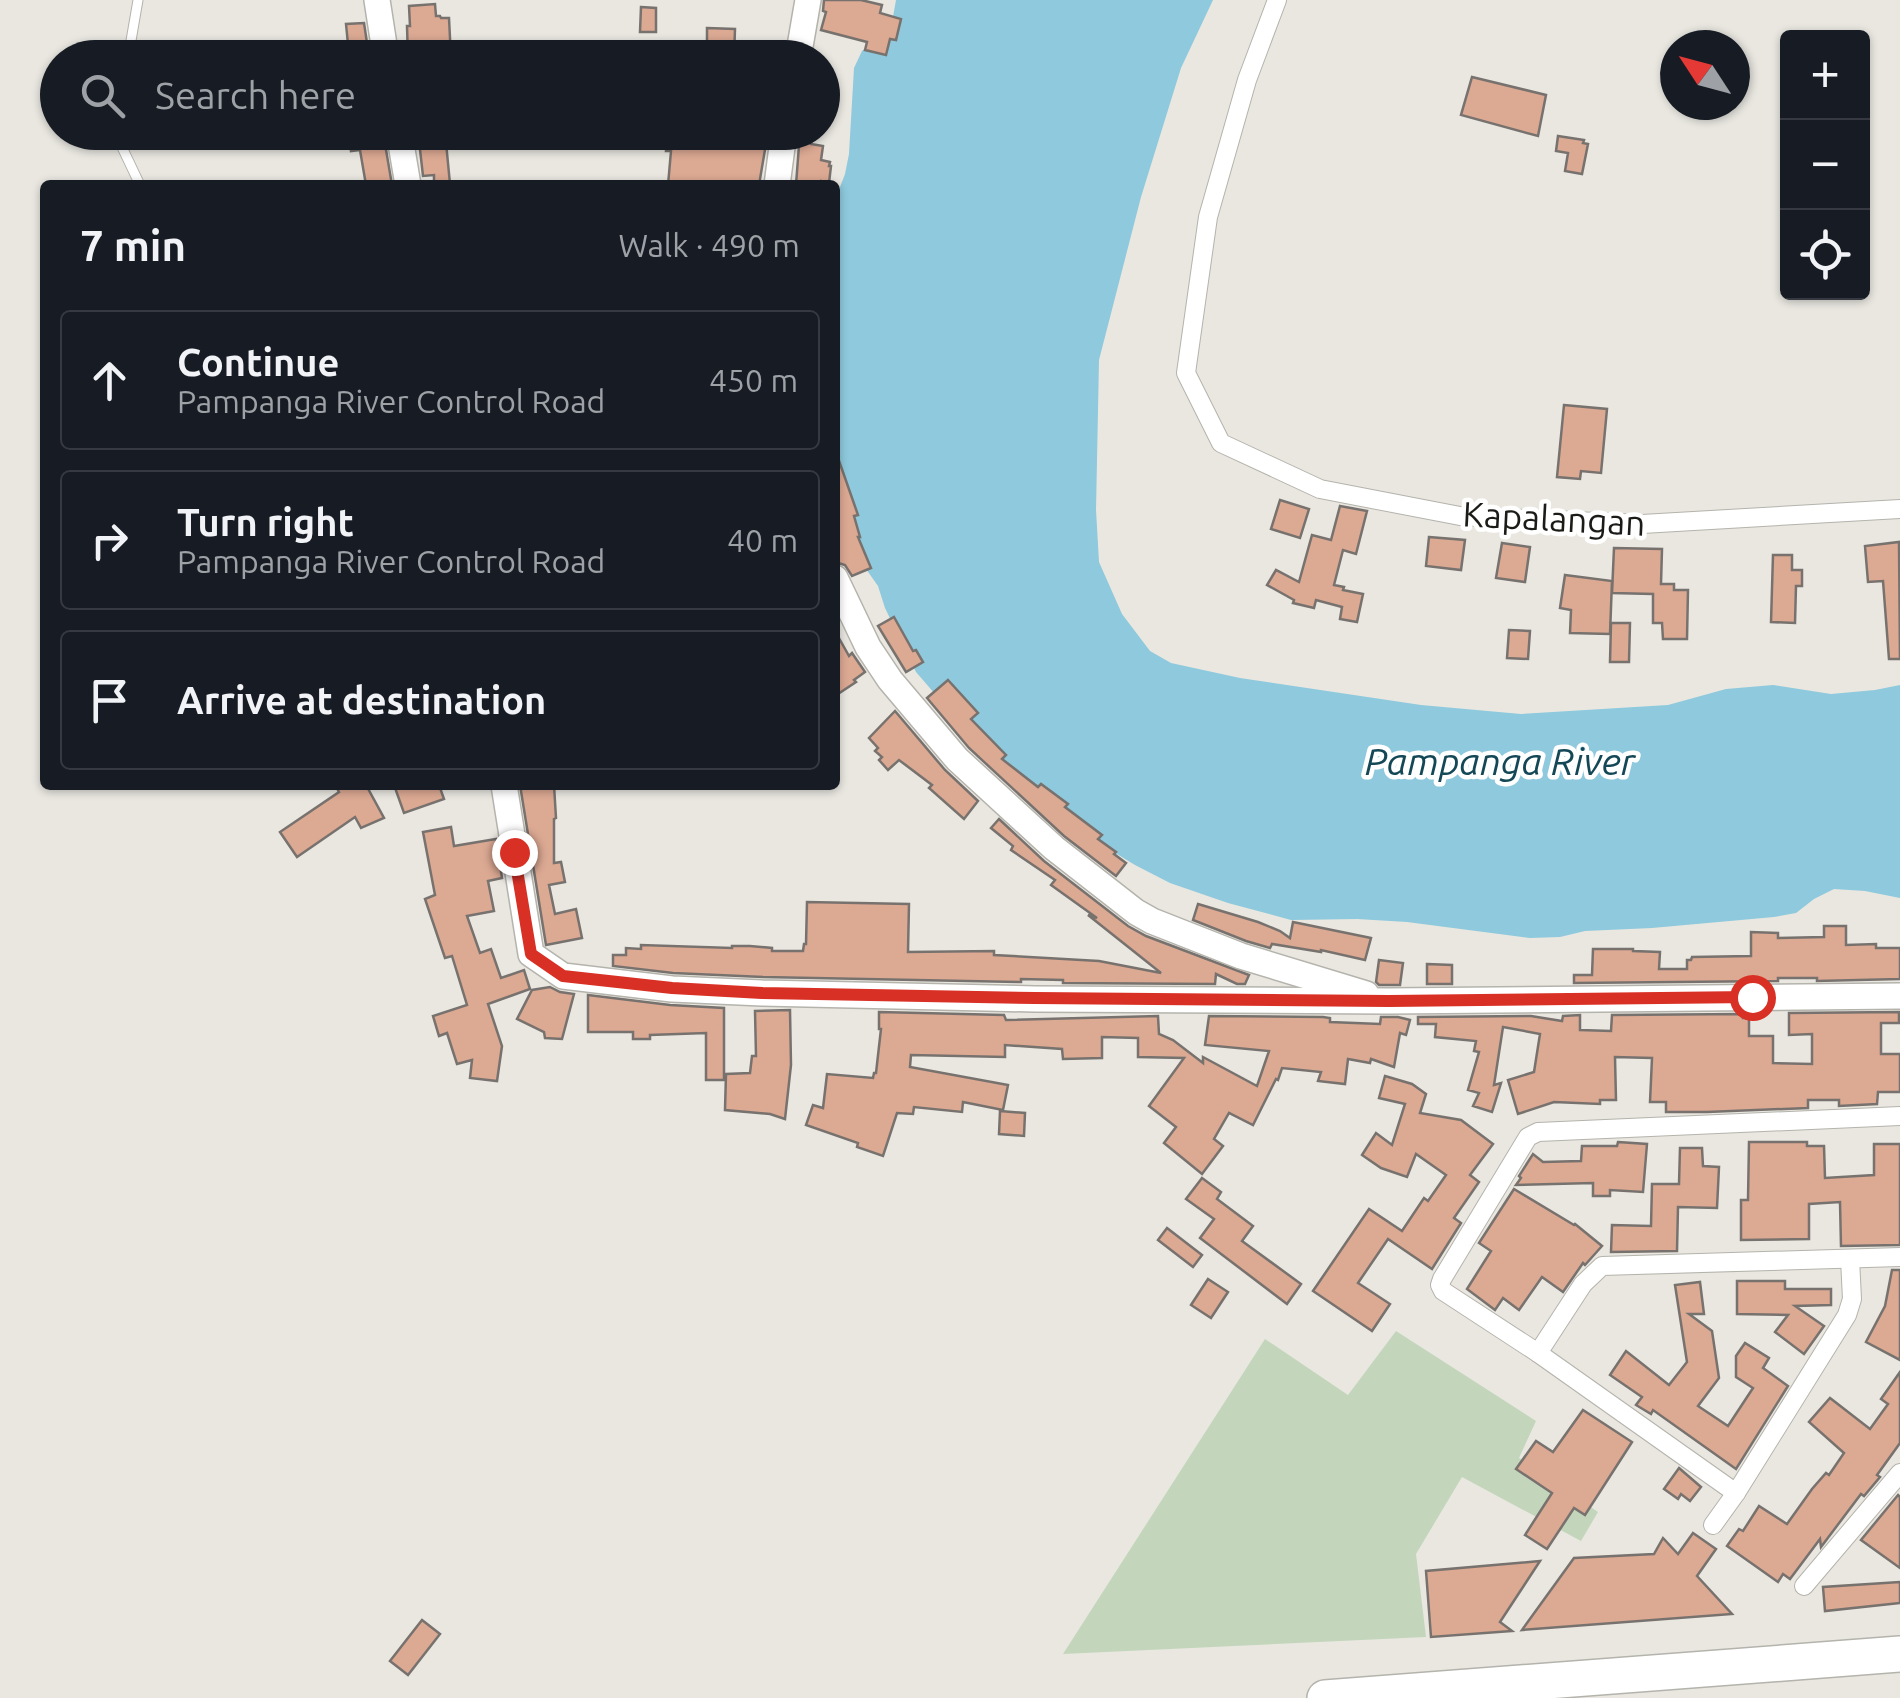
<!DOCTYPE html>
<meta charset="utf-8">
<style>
:root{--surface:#171b24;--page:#242831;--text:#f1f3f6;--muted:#9ea1a6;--line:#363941}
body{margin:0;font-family:Ubuntu,sans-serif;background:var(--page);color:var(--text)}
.controls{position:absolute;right:30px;top:30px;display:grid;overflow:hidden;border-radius:10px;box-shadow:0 2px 8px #0004}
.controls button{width:90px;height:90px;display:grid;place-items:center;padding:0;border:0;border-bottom:2px solid var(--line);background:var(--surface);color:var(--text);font:50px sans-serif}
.compass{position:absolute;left:1660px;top:30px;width:90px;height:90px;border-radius:50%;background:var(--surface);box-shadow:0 2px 8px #0004;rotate:306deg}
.stop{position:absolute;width:30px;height:30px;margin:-22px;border:8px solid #d93025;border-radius:50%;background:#fff}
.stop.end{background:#d93025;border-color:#fff;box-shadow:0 2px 10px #0008}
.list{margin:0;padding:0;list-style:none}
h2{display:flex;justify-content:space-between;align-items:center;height:130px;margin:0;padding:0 40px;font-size:42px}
h2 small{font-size:32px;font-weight:400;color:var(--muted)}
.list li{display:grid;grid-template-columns:65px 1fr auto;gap:30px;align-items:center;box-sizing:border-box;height:140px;margin:0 20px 20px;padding:0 20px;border:2px solid var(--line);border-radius:10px}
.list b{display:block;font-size:38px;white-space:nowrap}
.list p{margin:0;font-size:32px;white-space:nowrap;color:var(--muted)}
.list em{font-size:32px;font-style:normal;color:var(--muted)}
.icon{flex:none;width:55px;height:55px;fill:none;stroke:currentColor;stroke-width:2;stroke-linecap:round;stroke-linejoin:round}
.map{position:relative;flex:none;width:1900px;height:1698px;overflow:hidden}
.search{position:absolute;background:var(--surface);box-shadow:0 2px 8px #0004;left:40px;top:40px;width:800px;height:110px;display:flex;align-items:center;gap:25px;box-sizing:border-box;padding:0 35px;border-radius:55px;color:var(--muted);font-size:38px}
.panel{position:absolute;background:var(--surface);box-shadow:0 2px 8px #0004;left:40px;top:180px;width:800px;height:610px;border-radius:10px}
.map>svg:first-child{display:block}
</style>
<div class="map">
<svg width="1900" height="1698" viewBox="0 0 1900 1698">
<rect width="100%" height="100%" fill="#e9e7e0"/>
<path fill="#c3d6bb" d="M1396,1331L1536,1421L1519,1458L1598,1512L1581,1541L1462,1477L1416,1554L1426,1637L1063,1654L1265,1339L1348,1395Z"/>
<path fill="#8ec9dd" d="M896,0H1213L1181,68L1141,197L1099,360L1096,510L1099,562L1122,614L1150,651L1171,663L1240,678L1421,705L1521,714L1668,705L1726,689L1773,685L1831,694L1875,690L1900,685V898L1865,891L1834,889L1814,899L1796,913L1774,917L1652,928L1585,931L1560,937L1530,938L1407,922L1357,919L1291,920L1228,903L1170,883L1135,865L1071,826L948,709L916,672L885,608L878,586L847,542L835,507V200L845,174L849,154L854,68L862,51L891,28Z"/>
<g fill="#dca993" stroke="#78726f" stroke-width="2.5">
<path d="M824,0H861L882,5L880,13L901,19L896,40L890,39L886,55L865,50L867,42L821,30L826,12L823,11Z"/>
<path d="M435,4L436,16H440L441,18H449L451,58H408L407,26H410L409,6Z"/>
<path d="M641,7L656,8V32H640Z"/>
<path d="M364,23L369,56L356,57L354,43L348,44L346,24Z"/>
<path d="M707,28L735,29L734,58L707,57Z"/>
<path d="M1472,77L1546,95L1538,136L1461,115Z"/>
<path d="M349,132H383L392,185H366L360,150L351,151Z"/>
<path d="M418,132H445L450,184L434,185V175L423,176Z"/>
<path d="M667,132H768L759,185H668L671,151H666Z"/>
<path d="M800,132H813L811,144L823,146L821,160L830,162L829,166H831L829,183L821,181L820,185H796Z"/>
<path d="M1558,136L1584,140L1583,143L1588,144L1582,174L1565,171L1568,153L1556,151Z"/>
<path d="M1564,405L1607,409L1601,473L1581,471L1580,479L1557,477Z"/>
<path d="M835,455H837L858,515L854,516L860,537H858L871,568L852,576L845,565L835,562Z"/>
<path d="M1280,500L1309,509L1300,538L1271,529Z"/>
<path d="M1340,506L1367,511L1356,554L1343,550L1334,585L1344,587L1343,590L1363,594L1357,622L1340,619L1342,607L1316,600L1314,608L1293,603L1294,600L1267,585L1276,570L1299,582L1312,535L1331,540Z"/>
<path d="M1429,537L1465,540L1461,570L1426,566Z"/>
<path d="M1899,542L1900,659H1889L1883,581L1868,582L1865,546Z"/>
<path d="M1502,543L1530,547L1525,582L1496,578Z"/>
<path d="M1614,548L1662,549L1661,584H1674V590H1688L1687,639H1663L1662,623H1653V594L1612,593Z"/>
<path d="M1773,555H1792V570H1802V586H1796L1795,623L1771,622Z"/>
<path d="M1565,575L1612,581L1610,634L1570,633L1571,610L1560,608Z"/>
<path d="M894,617L913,651L916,650L923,662L906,672L878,626Z"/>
<path d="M1611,623H1630L1629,662H1610Z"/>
<path d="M1509,630L1530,631L1528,659L1507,658Z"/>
<path d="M835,631L849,656L852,653L865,672L854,680L856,682L835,696Z"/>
<path d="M948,680L978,713L971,719L1006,755L1002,759L1038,787L1041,784L1068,804L1065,807L1102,835L1098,839L1116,852L1114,854L1126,863L1116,876L1064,836L969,748L927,698Z"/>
<path d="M895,711L945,770L978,801L964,819L929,788L932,785L899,760L888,770L879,760L882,757L875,751L878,748L869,738Z"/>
<path d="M335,785H366L384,818L361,828L355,817L297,857L280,832L339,792Z"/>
<path d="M394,785H439L444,799L404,813Z"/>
<path d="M520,785H554L556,818L554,819V863L561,862L565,882L549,885L555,914L576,909L582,938L546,945Z"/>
<path d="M999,819L1044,861L1128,926L1146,936L1249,975L1245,984H1237L1216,974L1215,984L1063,983V980L1021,979V982L763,977L673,973L613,966V955H626V948L641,949V945L732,948V946H750L772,948V951H803L804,944H806L807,902L909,904L908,952L994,951V955L1099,961L1161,973L1088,915L1097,918L1051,885L1055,880L1011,850L1013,846L991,828Z"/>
<path d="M451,827L454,846L496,839L502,878L488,881L494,911L467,916L480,953L491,949L501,978L524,970L530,989L488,1004L502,1046L497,1081L470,1078L472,1060L457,1064L447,1033L439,1036L433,1016L467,1005L452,956L445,958L425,899L435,895L423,832Z"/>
<path d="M1198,904L1258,922L1280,931L1290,938L1293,922L1371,938L1365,960L1321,950V952L1272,944L1270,948L1246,941L1193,920Z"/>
<path d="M1824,926H1846V945L1876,944V948H1900V979L1817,981V978H1778V981L1574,983V975H1592L1593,949H1633V951L1660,952L1659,969H1687V960H1691L1692,957L1751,956V932L1778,933V938L1824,937Z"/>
<path d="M1379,960L1403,963L1400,985H1379L1376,982Z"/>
<path d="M1427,964L1452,965V984H1427Z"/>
<path d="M550,987L560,992L574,994L562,1039L545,1038L544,1032L517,1019L532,990Z"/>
<path d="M588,995L670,1005L724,1008V1080H706V1033L650,1035V1039H633V1032H588Z"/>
<path d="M790,1010L791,1065L785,1119L770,1114L725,1110L726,1074L750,1073L752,1056H756L755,1011Z"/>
<path d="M879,1012L1004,1015L1006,1020L1158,1016L1159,1034L1173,1040L1203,1063V1057L1257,1086L1269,1051L1205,1045L1209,1016L1323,1017L1330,1018V1022L1380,1024L1381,1017H1398L1410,1020L1406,1035L1400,1033L1394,1067L1371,1059L1370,1063L1348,1059L1345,1084L1318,1081L1321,1072L1282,1068L1278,1080L1276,1079L1253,1125L1229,1113L1214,1139L1223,1146L1202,1174L1164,1143L1176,1127L1149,1106L1184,1058L1138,1057V1038L1102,1037V1058L1063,1059L1062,1049L1005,1045V1057L911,1055L910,1067L1008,1085L1003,1110L963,1102L962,1112L914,1107L913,1114L897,1113L883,1156L857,1147L858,1143L806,1125L813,1105L823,1108L827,1074L873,1078L874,1073H876L881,1029H879Z"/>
<path d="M1899,1012V1023H1881V1054H1900V1092H1878L1877,1104L1839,1106V1100H1808V1108L1707,1112H1666V1102H1650L1652,1058L1615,1057L1616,1100H1600V1104L1554,1102L1518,1114L1508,1080L1534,1072L1540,1034L1503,1027L1494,1085L1501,1083L1492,1112L1473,1106L1479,1093L1468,1090L1479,1052L1474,1051L1476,1041L1435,1037L1436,1024H1418V1017L1531,1016L1562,1021L1563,1016L1580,1015V1030L1611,1031L1612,1015L1743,1014V1018H1749V1036H1773V1063L1812,1064V1034L1789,1035V1013Z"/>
<path d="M1385,1076L1412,1084L1426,1094L1420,1113L1461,1120L1493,1144L1470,1175L1479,1182L1454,1218L1461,1223L1432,1269L1388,1239L1358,1283L1390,1304L1372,1331L1313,1291L1369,1209L1402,1231L1424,1198L1428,1201L1446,1175L1416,1154L1407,1177L1381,1168L1362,1155L1376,1133L1392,1145L1405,1104L1379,1098Z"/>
<path d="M1000,1111L1025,1113L1024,1136L999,1134Z"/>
<path d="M1618,1142L1647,1144L1643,1192L1610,1190V1196H1593V1183L1516,1185L1521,1178L1519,1176L1533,1154L1543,1162L1581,1161L1582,1146H1617Z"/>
<path d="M1749,1142H1807V1146H1824L1825,1178L1874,1175V1144H1900V1245L1841,1246L1840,1202L1809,1204V1239L1741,1240V1200H1748Z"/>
<path d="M1680,1148H1702L1703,1166L1719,1167L1717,1208L1678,1207L1677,1251L1611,1252L1612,1225L1651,1226L1652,1184H1679Z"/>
<path d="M1202,1178L1221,1192L1217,1199L1253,1226L1242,1241L1301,1284L1287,1304L1200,1238L1214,1219L1186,1199Z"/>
<path d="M1514,1189L1574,1225L1575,1224L1602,1246L1585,1265L1583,1263L1563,1292L1542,1277L1519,1310L1503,1298L1495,1310L1467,1289L1491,1251L1479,1243Z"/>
<path d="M1167,1228L1202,1255L1193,1267L1158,1240Z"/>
<path d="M1892,1270H1900V1360L1866,1342L1885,1306Z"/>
<path d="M1208,1279L1228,1292L1211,1318L1191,1305Z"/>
<path d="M1737,1281H1785V1289H1831V1305L1795,1306L1824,1326L1804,1354L1775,1332L1788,1315L1737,1314Z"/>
<path d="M1700,1282L1704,1314H1689L1712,1331L1719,1378L1698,1406L1728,1426L1753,1388L1736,1377V1356L1745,1343L1769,1358L1763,1368L1788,1386L1736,1469L1653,1410L1651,1414L1636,1405L1642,1397L1610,1375L1626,1351L1669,1385L1687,1362L1675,1285Z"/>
<path d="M1900,1372V1443L1877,1475L1880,1477L1864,1496L1861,1494L1821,1547L1820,1539L1790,1579L1783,1574L1778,1582L1727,1546L1739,1529L1743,1531L1759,1506L1787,1524L1812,1489L1826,1473L1829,1475L1844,1453L1809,1422L1830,1398L1870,1429L1888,1404L1881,1399Z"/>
<path d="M1583,1410L1632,1442L1585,1515L1574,1508L1547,1549L1525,1535L1552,1493L1516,1469L1536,1441L1553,1452Z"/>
<path d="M1679,1468L1701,1487L1690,1501L1681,1494L1678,1499L1664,1489Z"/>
<path d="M1898,1495L1900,1497V1568L1861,1540Z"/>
<path d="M1693,1533L1716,1549L1697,1576L1732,1614L1522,1630L1574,1558L1654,1554L1663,1538L1678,1554Z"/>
<path d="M1540,1561L1500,1622L1512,1631L1431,1637L1426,1571Z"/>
<path d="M1900,1582V1603L1825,1611L1823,1587Z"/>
<path d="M422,1620L440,1634L408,1675L390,1661Z"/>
</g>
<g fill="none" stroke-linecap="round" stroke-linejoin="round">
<g stroke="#b4b3ac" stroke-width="11">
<g id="lane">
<path d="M128,58L138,0"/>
<path d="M119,132L121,145L140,185"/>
</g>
</g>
<g stroke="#b4b3ac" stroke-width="20">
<g id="street">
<path d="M1277,0L1247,80L1208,217L1186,373L1221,443L1320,489L1460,516L1642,524L1900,509"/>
<path d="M1538,1353L1583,1284L1602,1266L1900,1257"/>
<path d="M1736,1493L1538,1353L1443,1291L1440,1285L1442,1279L1528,1137L1538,1132L1900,1116"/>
<path d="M1713,1525L1736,1493L1847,1315L1852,1299L1850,1259"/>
<path d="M1804,1586L1900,1473"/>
</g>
</g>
<g stroke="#b4b3ac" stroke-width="28">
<g id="secondary">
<path d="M377,0L386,58"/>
<path d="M798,58L808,0"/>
<path d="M399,132L408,185"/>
<path d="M777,185L784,132"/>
<path d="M835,578L868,647L890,680L957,759L1054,848L1136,912L1152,921L1241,956L1366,994"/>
<path d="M504,785L531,954L563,976L672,989L762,993L1035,999L1389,1001L1900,996"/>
</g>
</g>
<g stroke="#b4b3ac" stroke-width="38">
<path id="highway" d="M1325,1698L1900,1654"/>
</g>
<use href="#lane" stroke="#fff" stroke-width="9"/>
<use href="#street" stroke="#fff" stroke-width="18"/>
<use href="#secondary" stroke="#fff" stroke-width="25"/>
<use href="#highway" stroke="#fff" stroke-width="35"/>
</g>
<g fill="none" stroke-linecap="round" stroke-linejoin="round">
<path stroke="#d93025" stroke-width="12" d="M514,852L531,954L563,976L672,988L762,993L1035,998L1389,1001L1752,997"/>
</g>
<g text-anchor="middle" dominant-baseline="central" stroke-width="9" stroke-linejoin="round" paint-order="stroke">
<g font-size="35" fill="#1b1b18" stroke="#fff">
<text transform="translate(1554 518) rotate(3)">Kapalangan</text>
</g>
<g font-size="38" font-style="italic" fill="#154857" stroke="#fff">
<text x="1500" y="761">Pampanga River</text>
</g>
</g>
</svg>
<div class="controls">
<button>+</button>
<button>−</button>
<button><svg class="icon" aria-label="locate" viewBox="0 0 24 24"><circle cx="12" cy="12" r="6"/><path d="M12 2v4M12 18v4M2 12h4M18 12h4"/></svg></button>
</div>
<svg class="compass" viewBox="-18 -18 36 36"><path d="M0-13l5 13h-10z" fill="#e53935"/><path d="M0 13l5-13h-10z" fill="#9ea1a6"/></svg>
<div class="stop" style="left:1752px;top:997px"></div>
<div class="stop end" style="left:514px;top:852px"></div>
<div class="search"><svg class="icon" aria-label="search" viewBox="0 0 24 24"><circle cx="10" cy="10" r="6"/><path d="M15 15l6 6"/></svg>Search here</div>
<section class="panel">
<h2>7 min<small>Walk · 490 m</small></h2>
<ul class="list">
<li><svg class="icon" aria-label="ahead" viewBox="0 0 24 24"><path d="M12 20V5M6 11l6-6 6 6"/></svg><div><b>Continue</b><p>Pampanga River Control Road</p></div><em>450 m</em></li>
<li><svg class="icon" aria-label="right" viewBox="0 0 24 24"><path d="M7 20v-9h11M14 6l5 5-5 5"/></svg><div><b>Turn right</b><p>Pampanga River Control Road</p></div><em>40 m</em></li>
<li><svg class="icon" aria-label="arrive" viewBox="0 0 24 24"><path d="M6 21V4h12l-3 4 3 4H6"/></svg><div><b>Arrive at destination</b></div></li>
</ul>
</section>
</div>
